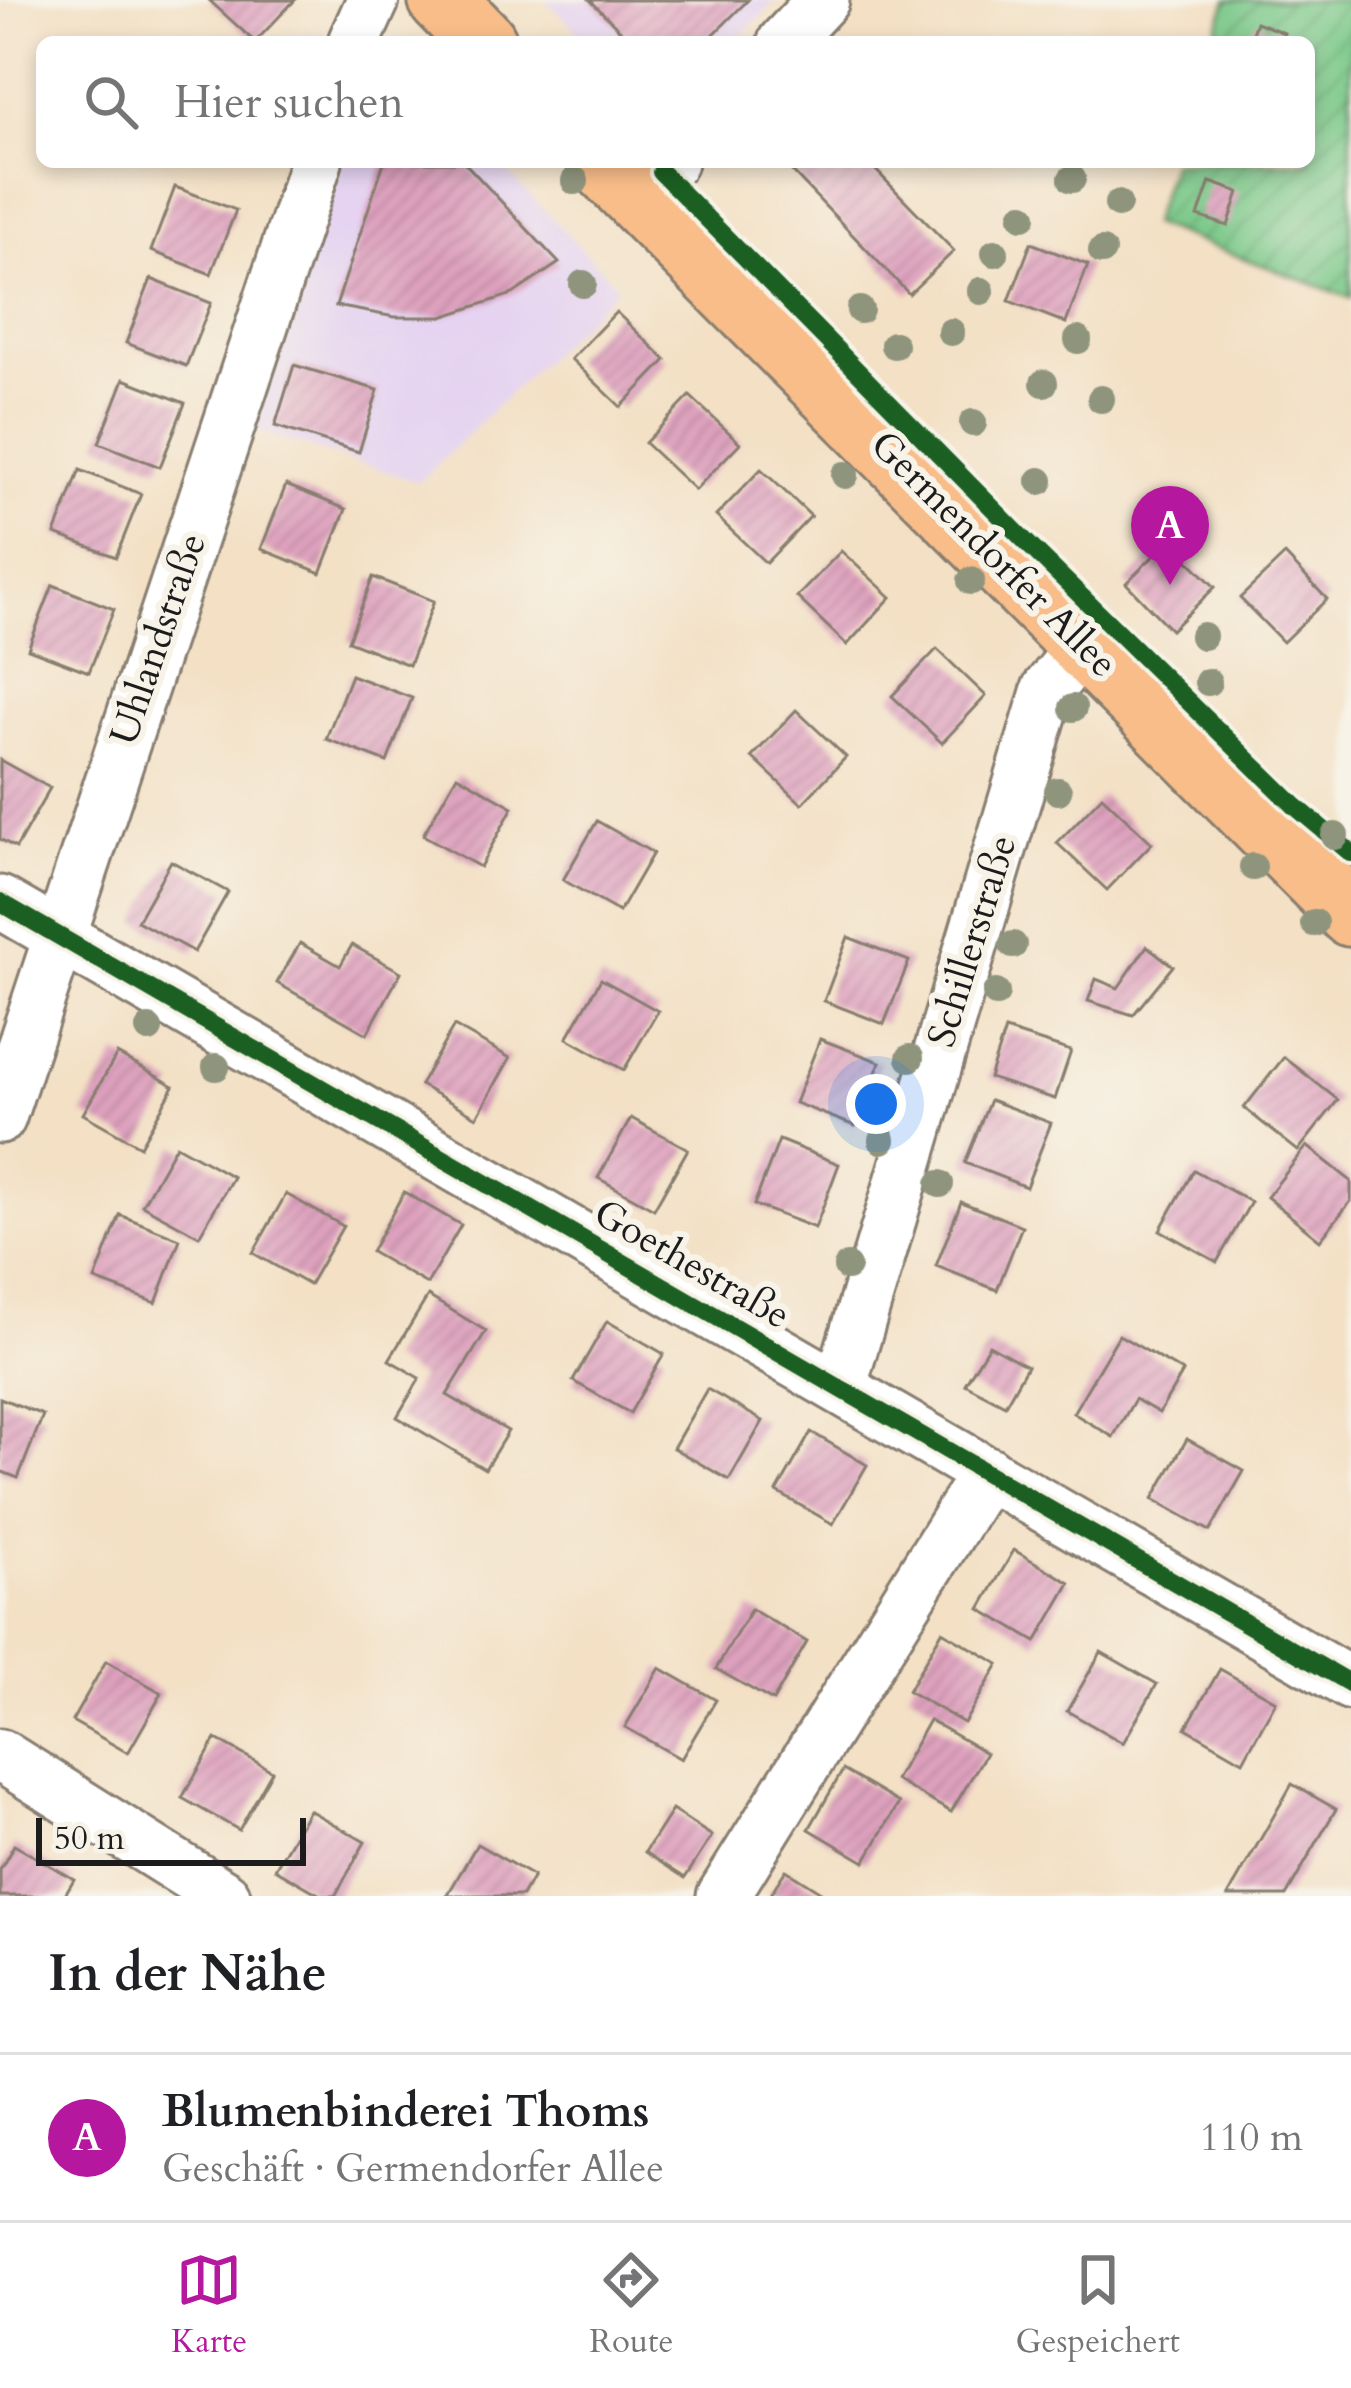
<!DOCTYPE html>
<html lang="de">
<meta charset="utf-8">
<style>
:root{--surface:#fff;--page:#f2f2f2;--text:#202124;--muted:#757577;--line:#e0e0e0;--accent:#b5179e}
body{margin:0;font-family:Cardo,serif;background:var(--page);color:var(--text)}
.scale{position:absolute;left:36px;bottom:30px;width:270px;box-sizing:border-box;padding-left:12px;border:6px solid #1c1c1c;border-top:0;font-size:33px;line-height:42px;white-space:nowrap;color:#1c1c1c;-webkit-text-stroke:9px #f7f3e8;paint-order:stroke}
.you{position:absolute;left:876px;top:1104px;width:42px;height:42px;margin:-30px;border:9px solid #fff;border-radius:50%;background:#1a73e8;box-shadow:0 0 0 18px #1a73e833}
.badge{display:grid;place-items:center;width:78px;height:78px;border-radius:50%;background:var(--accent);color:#fff;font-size:39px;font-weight:700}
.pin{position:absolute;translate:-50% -99px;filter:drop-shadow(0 3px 6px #0008)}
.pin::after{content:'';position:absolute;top:63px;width:42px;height:36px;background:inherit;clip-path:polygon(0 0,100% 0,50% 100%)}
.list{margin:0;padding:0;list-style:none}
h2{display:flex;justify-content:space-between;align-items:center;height:156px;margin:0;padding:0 48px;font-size:51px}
h2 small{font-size:39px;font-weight:400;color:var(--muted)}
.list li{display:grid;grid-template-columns:78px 1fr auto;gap:36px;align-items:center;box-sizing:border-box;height:168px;padding:0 48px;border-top:3px solid var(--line)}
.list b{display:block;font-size:45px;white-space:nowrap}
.list p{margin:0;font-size:39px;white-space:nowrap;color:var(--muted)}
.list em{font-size:39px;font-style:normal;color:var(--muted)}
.icon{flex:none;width:66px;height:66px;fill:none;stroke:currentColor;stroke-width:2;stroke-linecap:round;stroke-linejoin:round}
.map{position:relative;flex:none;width:1351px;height:1896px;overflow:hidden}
.search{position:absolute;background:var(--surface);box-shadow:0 6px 18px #0003;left:36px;right:36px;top:36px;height:132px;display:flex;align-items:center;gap:30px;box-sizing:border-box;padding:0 42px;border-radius:18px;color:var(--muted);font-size:45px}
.sheet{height:324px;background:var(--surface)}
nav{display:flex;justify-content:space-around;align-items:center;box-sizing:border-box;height:168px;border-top:3px solid var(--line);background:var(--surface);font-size:33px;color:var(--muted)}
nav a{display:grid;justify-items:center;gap:6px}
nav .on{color:var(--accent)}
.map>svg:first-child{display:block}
</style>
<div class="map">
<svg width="1351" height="1896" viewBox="0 0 1351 1896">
<defs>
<pattern id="garden-furrows" width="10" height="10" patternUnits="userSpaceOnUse" patternTransform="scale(3)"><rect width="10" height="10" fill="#79c888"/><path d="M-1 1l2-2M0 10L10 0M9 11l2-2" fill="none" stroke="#68ab75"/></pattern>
<pattern id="building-hatch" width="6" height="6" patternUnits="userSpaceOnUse" patternTransform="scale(3)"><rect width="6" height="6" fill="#dea1be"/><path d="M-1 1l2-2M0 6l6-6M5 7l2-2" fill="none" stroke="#be8aa3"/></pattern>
</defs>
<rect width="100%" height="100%" fill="#f7f3e8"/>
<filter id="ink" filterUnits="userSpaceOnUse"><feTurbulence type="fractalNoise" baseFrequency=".00833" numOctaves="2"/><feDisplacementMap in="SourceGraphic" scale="24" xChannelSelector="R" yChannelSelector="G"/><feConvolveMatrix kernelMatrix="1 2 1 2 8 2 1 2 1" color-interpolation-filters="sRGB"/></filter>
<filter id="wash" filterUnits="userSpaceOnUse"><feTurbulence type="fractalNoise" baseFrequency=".004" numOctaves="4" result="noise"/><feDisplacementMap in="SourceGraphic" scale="48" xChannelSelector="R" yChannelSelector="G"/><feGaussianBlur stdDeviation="2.7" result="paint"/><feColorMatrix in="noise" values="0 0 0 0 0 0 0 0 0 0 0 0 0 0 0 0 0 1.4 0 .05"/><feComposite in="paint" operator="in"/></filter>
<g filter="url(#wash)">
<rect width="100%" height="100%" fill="#f3e0c5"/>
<g fill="#e5d3f1">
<path d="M546,0H776L735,42H588Z"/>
<path d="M342,162H498L618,287L419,482L252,429Z"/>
</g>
<path fill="url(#garden-furrows)" stroke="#4a7252" stroke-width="3" d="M1227,0H1351V298L1151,224L1172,162H1309V42H1213Z"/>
<g id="blocks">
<g fill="url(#building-hatch)">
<path d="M209,0H295L255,42Z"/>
<path d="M590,0H748L706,42H632Z"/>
<path d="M1256,22L1284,33L1281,42H1249Z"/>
<path d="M384,162H464L559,263L513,294L442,317H395L336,306Z"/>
<path d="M783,162H868L954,251L909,294Z"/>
<path d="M1210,182L1239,192L1228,226L1198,216Z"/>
<path d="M175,187L236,210L211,274L151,251Z"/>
<path d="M1031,243L1088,265L1066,323L1009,301Z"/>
<path d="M151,279L211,303L186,366L126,343Z"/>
<path d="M616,312L666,360L621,407L571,359Z"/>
<path d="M294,365L378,390L359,452L275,426Z"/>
<path d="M124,379L185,403L160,467L99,443Z"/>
<path d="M690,396L740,443L695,490L645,443Z"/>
<path d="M761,469L811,516L766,563L716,516Z"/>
<path d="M80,470L141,494L116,557L55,534Z"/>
<path d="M286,485L346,509L321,573L261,549Z"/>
<path d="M1169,541L1215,587L1171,630L1126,583Z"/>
<path d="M841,551L891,597L847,645L797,597Z"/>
<path d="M1285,555L1327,599L1283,642L1240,598Z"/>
<path d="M373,577L434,601L409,665L348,641Z"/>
<path d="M53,585L114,609L89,672L28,649Z"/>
<path d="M937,649L986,696L942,743L892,696Z"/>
<path d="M351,675L412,698L387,762L326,739Z"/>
<path d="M796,710L846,757L802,804L752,757Z"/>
<path d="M0,760L50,788L16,848L0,839Z"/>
<path d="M457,775L513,807L480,867L423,835Z"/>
<path d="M1102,796L1152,843L1107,890L1057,843Z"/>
<path d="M597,821L653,853L619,912L563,880Z"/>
<path d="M171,861L228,892L194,952L137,921Z"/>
<path d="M848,937L909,961L884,1024L824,1001Z"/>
<path d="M300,943L340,966L352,945L401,972L367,1034L277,983Z"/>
<path d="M1147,946L1173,966L1133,1015L1088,1001L1096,979L1118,988Z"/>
<path d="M601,979L658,1011L624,1070L567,1038Z"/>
<path d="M454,1026L510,1058L477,1117L420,1085Z"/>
<path d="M1005,1030L1071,1051L1055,1099L989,1078Z"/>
<path d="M820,1039L880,1062L855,1126L795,1103Z"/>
<path d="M117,1054L174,1086L140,1146L83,1114Z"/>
<path d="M1284,1057L1338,1100L1298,1151L1244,1108Z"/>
<path d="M990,1100L1051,1123L1026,1187L965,1163Z"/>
<path d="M631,1118L688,1149L654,1209L598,1178Z"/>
<path d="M779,1140L839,1164L815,1228L754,1205Z"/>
<path d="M176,1145L233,1177L199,1236L142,1205Z"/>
<path d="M1307,1146L1351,1181V1201L1320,1240L1267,1197Z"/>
<path d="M1194,1170L1251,1202L1217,1262L1160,1230Z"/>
<path d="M404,1192L461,1225L427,1284L371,1252Z"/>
<path d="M286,1194L343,1226L309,1285L253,1253Z"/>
<path d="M961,1202L1022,1226L997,1290L936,1266Z"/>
<path d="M120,1215L180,1239L156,1303L95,1280Z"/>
<path d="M428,1296L486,1331L447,1395L508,1431L485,1469L397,1417L420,1378L389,1360Z"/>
<path d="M607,1321L664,1354L630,1413L573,1381Z"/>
<path d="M1119,1335L1183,1372L1159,1413L1135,1399L1113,1437L1073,1413Z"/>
<path d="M989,1345L1027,1366L1005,1405L965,1384Z"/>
<path d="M707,1389L763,1421L729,1480L673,1448Z"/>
<path d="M0,1398L43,1415L18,1478L0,1471Z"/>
<path d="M811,1432L867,1465L833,1524L777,1492Z"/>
<path d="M1187,1439L1244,1471L1210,1531L1153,1499Z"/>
<path d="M1014,1550L1070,1583L1036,1642L980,1609Z"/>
<path d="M751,1609L807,1642L773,1701L716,1669Z"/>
<path d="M942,1631L999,1664L964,1723L908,1691Z"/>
<path d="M1101,1652L1157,1684L1123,1743L1067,1711Z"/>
<path d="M106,1661L162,1693L128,1753L72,1721Z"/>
<path d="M660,1668L716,1700L681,1759L625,1727Z"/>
<path d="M1220,1669L1276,1701L1243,1761L1186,1728Z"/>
<path d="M929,1720L986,1753L951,1812L895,1780Z"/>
<path d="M216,1739L272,1771L239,1830L182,1798Z"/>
<path d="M843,1770L899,1803L865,1862L809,1829Z"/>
<path d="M1292,1784L1336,1809L1286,1896H1228Z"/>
<path d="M309,1810L365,1842L335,1896H322L275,1869Z"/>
<path d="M672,1810L712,1836L685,1878L645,1852Z"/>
<path d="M477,1844L533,1876L522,1896H447Z"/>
<path d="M14,1845L74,1879L64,1896H0V1870Z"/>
<path d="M786,1870L827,1896H769Z"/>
</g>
</g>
</g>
<g filter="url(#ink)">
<use href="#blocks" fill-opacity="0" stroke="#887e70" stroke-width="3"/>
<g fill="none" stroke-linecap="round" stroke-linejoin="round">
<g stroke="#887e70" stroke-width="57">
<g id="minor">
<path d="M354,42L373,0"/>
<path d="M784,42L823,0"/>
<path d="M636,198L671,162"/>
<path d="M0,902L1351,1684"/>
<path d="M0,1117L316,162"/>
<path d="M840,1387L1048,689L1085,643"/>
<path d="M0,1755L224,1896"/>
<path d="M723,1896L987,1472"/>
</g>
</g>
<g stroke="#887e70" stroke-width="72">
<g id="major">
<path d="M442,0L483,42"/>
<path d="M601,162L1351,913"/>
</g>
</g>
<use href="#minor" stroke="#fff" stroke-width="51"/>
<use href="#major" stroke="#f8bd89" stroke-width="66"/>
<g stroke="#f7f3e8" stroke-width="26">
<g id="cycleway">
<path d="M661,172L1031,547L1295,806L1351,853"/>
<path d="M0,902L1351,1684"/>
</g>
</g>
<use href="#cycleway" stroke="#1b5e20" stroke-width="18"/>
</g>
<g fill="#8f957d">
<circle cx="1072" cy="179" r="14"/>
<circle cx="575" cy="181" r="14"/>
<circle cx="1118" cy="204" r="14"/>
<circle cx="1023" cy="216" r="14"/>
<circle cx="1102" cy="251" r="14"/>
<circle cx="995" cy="253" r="14"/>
<circle cx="583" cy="284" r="14"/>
<circle cx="981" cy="291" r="14"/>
<circle cx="860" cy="310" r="14"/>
<circle cx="951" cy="332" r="14"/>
<circle cx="1078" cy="340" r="14"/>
<circle cx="894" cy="345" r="14"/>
<circle cx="1044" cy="383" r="14"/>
<circle cx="1101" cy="399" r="14"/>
<circle cx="973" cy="423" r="14"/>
<circle cx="845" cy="475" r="14"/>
<circle cx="1040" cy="481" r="14"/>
<circle cx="971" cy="581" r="14"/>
<circle cx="1203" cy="636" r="14"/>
<circle cx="1208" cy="682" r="14"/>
<circle cx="1073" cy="708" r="14"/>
<circle cx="1058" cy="791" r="14"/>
<circle cx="1335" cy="836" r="14"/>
<circle cx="1253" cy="867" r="14"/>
<circle cx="1314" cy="923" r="14"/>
<circle cx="1013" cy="945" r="14"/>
<circle cx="996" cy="993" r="14"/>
<circle cx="149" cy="1029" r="14"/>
<circle cx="910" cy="1058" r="14"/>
<circle cx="216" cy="1067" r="14"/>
<circle cx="882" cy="1140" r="14"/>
<circle cx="940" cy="1184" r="14"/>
<circle cx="847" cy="1267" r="14"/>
</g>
</g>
<g text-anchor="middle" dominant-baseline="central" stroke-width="12" stroke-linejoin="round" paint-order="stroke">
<g font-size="39" fill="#1c1c1c" stroke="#f7f3e8">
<text transform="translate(994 554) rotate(45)">Germendorfer Allee</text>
<text transform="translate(158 639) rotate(-71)">Uhlandstraße</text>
<text transform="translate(972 941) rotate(-73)">Schillerstraße</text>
<text transform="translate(692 1264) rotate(30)">Goethestraße</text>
</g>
</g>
</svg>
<div class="scale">50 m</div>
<div class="you"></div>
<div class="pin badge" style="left:1170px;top:585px">A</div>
<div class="search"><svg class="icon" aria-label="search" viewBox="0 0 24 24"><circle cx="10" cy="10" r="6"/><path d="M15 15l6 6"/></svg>Hier suchen</div>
</div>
<section class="sheet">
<h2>In der Nähe<small></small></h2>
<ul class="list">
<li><span class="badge">A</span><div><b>Blumenbinderei Thoms</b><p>Geschäft · Germendorfer Allee</p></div><em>110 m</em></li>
</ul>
</section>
<nav>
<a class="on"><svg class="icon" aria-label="map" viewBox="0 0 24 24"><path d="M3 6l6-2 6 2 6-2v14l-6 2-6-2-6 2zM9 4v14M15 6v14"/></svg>Karte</a>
<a><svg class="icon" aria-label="directions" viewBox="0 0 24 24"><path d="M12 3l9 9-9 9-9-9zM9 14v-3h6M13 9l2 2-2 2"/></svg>Route</a>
<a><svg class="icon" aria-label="saved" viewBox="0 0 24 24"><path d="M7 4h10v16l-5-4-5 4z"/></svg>Gespeichert</a>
</nav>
